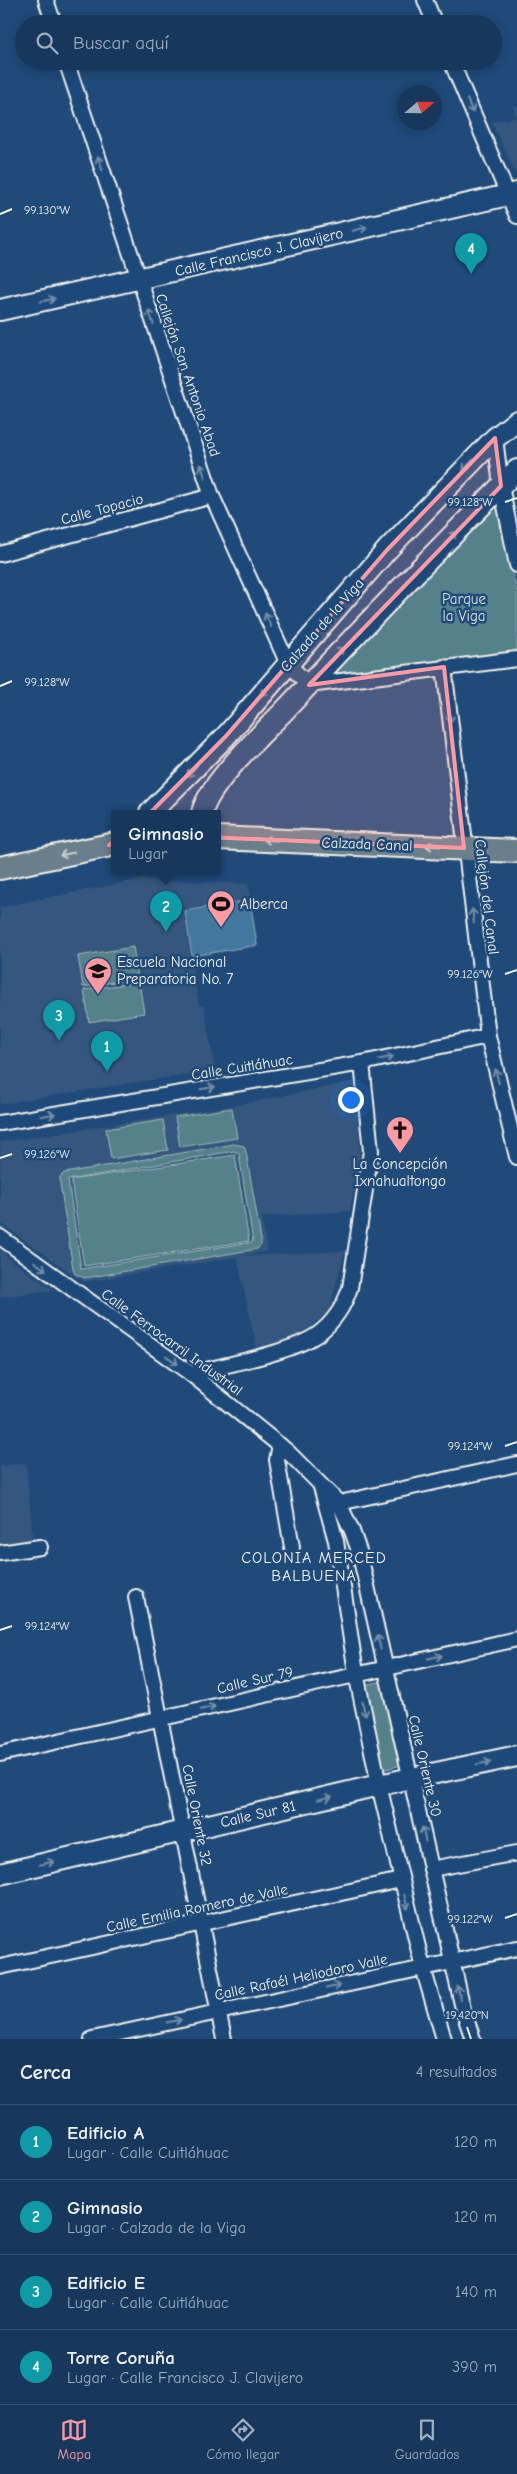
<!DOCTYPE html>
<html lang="es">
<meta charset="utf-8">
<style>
:root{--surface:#17385c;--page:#244365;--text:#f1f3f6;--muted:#9eacbb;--line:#365272;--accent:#ff9aa2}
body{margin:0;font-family:"Comic Neue",sans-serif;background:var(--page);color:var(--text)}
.compass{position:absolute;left:397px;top:85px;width:45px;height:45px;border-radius:50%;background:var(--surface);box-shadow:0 2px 12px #0003;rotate:70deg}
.you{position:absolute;left:350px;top:1099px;width:18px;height:18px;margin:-12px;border:4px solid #fff;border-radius:50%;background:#1a73e8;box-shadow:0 0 0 8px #1a73e833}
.badge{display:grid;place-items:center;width:32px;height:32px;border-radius:50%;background:var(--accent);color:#fff;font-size:16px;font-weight:700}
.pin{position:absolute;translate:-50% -41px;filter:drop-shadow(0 1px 2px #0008)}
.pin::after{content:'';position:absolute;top:26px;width:18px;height:15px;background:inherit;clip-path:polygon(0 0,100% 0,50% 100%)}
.popup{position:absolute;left:111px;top:810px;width:110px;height:65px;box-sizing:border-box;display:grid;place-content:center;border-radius:0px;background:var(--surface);filter:drop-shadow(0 1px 4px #0005);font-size:16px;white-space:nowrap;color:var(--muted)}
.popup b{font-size:19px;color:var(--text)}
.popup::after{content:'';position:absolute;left:50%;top:100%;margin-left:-10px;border:10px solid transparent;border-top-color:var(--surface)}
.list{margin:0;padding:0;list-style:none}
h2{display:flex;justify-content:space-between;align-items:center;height:65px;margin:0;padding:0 20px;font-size:21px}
h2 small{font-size:16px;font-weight:400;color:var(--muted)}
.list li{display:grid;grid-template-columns:32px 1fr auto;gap:15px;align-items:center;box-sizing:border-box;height:75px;padding:0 20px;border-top:1px solid var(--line)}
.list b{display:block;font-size:19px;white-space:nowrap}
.list p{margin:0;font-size:16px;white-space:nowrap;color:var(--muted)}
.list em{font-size:16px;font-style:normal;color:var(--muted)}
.icon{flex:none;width:28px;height:28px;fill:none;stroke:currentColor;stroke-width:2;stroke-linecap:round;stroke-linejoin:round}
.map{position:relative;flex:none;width:517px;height:2039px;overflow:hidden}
.search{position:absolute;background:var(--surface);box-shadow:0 2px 12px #0003;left:15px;right:15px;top:15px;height:55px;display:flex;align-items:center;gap:12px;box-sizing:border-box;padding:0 18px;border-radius:28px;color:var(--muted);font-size:19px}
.sheet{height:365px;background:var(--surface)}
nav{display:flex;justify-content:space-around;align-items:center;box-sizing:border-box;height:70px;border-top:1px solid var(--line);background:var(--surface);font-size:14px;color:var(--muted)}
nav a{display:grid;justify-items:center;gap:2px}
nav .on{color:var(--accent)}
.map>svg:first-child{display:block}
</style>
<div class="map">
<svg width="517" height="2039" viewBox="0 0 517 2039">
<rect width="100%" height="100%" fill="#1f4a7a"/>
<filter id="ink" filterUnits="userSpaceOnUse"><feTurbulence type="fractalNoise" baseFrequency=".02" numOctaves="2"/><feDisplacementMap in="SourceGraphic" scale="10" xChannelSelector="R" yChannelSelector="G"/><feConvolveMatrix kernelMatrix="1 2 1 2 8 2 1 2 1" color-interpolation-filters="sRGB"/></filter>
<g filter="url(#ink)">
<g fill="#35577e">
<path d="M513,106H517V172L515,173L492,122L516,117Z"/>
<path d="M142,879L248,884L259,947L191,958L199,1006L204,1005L215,1070L0,1104V907Z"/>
<path d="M356,1081L360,1156L350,1211L262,1217L267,1251L243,1256L345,1251L329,1312L295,1339L257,1350L237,1257L84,1282L0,1223V1142L243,1104Z"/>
<path d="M0,1250L13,1262L54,1290L0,1297Z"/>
<path d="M26,1463L33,1541L0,1545V1466Z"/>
</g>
<g fill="#54818a" stroke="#a4b9b9" fill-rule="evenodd">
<path d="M497,503L517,593V655L328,680L325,674Z"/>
<path d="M133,947L138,978L83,987L78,956Z"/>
<path d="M139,982L144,1013L89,1022L84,990Z"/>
<path d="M232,1108L237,1138L180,1147L175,1117Z"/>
<path d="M163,1120L168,1150L111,1159L106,1129Z"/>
<path d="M234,1144L244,1146L246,1152L261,1239V1245L257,1249L85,1278L75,1274L73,1269L60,1183V1177L64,1173ZM234,1151L239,1154L253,1242L81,1269L68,1180Z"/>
<path d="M235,1155L249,1241L84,1266L71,1180Z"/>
<path d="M384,1681L402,1765L382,1770L363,1685Z"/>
</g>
<path fill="#42789e" stroke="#89a8bc" d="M250,900L257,945L192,956L185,911Z"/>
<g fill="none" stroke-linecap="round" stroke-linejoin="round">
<g stroke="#f4f1e8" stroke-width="18">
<g id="street">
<path d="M46,0L54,24"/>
<path d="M425,0L435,24"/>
<path d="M66,61L212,496L288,664L309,685L517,659"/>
<path d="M451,61L517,216"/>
<path d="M495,438L501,486L517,565"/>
<path d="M0,554L212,496"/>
<path d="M444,667L488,1036L517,1157"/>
<path d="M0,1123L362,1063L488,1036"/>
<path d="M0,1237L191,1374L288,1452L339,1503L352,1531L359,1551L464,2013L473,2039"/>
<path d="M191,1374C223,1365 292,1353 318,1334C334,1322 344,1306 350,1288L371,1151L362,1063"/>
<path d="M280,1445L277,1460L292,1547"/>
<path d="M321,1487L336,1541L356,1673L379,1785L423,1968L444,2039"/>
<path d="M330,1505L517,1464"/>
<path d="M0,1553L40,1547"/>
<path d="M136,1597L224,2039"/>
<path d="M0,1754L517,1639"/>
<path d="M431,1869L517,1853"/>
<path d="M0,1967L401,1880"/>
<path d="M92,2039L517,1948"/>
</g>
</g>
<g stroke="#f4f1e8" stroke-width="24">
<g id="secondary">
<path d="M0,310L517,193"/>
<path d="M150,813L226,736L387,550L495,438L517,421"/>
<path d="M202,813C208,784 262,734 284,711C361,629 438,549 517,470"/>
<path d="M0,1874L379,1785L517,1756"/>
</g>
</g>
<g stroke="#f4f1e8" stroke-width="26">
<g id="primary">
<path d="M217,838L517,851"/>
<path d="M0,868L115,844"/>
</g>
</g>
<use href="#street" stroke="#1f4a7a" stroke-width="14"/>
<use href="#secondary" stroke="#1f4a7a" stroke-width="20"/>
<use href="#primary" stroke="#6b7e8b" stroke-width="22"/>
</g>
<defs><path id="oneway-shaft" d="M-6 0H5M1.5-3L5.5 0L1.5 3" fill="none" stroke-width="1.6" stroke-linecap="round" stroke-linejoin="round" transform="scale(1.25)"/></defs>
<g stroke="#748da6">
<use href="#oneway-shaft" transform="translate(470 106) rotate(67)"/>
<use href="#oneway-shaft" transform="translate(100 163) rotate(-108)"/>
<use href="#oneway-shaft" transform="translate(360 229) rotate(-13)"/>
<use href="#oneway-shaft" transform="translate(48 300) rotate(-12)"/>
<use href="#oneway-shaft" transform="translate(151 317) rotate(-109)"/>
<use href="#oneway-shaft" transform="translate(468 465) rotate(134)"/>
<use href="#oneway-shaft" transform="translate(203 471) rotate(-109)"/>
<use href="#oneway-shaft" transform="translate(451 537) rotate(-45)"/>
<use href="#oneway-shaft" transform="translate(268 620) rotate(-114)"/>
<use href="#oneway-shaft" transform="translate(338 653) rotate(-47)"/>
<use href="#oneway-shaft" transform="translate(266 690) rotate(131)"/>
<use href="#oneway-shaft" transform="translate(450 715) rotate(84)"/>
<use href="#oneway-shaft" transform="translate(192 771) rotate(134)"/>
<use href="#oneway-shaft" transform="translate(473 916) rotate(-97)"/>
<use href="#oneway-shaft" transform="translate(386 1058) rotate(-12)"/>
<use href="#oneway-shaft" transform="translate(497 1076) rotate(-104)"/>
<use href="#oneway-shaft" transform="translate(208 1088) rotate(-9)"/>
<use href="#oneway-shaft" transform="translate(48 1115) rotate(-9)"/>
<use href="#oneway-shaft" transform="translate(40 1266) rotate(36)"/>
<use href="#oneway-shaft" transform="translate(172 1360) rotate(36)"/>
<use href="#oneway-shaft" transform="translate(379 1642) rotate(-103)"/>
<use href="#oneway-shaft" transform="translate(435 1657) rotate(-12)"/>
<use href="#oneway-shaft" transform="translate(208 1708) rotate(-13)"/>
<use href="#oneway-shaft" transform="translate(364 1709) rotate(78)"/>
<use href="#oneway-shaft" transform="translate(484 1763) rotate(-12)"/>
<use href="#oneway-shaft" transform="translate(325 1798) rotate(-13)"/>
<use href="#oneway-shaft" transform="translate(424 1834) rotate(-102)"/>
<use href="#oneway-shaft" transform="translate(47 1863) rotate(-13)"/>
<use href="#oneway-shaft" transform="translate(406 1902) rotate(76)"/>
<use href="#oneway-shaft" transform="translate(333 1987) rotate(-12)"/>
<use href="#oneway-shaft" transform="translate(459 1993) rotate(-103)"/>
<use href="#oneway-shaft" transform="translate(174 2021) rotate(-12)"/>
</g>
<g stroke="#cbcecc">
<use href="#oneway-shaft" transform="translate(271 840) rotate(-177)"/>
<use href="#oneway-shaft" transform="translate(433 846) rotate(-178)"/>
<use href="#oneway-shaft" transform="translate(67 854) rotate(168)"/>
</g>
</g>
<path fill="#ff9aa2" fill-opacity="0.2" stroke="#ff9aa2" stroke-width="4" stroke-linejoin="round" d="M495,438L501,486L309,685L444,667L464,848L205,837L109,845L154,809L226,736L387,550Z"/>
<path fill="none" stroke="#f4f1e8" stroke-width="2" d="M0,214L12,209M505,502L517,498M0,686L12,681M505,974L517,970M0,1158L12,1154M505,1446L517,1442M0,1630L12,1626M505,1918L517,1914M467,2027L471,2039"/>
<defs>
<g id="stadium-pin" transform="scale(1.4375)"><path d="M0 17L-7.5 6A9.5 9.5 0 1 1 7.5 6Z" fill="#ff9aa2" stroke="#1f4a7a"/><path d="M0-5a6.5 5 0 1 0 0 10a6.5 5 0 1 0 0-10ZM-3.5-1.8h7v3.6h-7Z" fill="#111"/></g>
<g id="school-pin" transform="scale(1.4375)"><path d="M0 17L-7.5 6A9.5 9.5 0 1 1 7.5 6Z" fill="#ff9aa2" stroke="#1f4a7a"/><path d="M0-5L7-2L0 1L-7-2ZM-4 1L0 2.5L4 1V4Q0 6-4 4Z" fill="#111"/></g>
<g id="church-pin" transform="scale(1.4375)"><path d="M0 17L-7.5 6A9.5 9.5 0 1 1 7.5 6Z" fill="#ff9aa2" stroke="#1f4a7a"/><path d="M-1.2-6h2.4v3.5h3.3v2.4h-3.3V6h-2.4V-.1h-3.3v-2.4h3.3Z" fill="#111"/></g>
</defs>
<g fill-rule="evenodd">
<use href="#stadium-pin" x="221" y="904"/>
<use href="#school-pin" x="98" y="971"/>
<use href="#church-pin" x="400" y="1130"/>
</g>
<g text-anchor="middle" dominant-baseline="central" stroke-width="5" stroke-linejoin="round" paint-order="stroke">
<g font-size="15" fill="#f4f1e8" stroke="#1f4a7a">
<text transform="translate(259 252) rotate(-13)">Calle Francisco J. Clavijero</text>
<text transform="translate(188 375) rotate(71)">Callejón San Antonio Abad</text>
<text transform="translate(102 509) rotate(-15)">Calle Topacio</text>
<text transform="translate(322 625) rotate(-49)">Calzada de la Viga</text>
<text transform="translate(367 844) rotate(2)">Calzada Canal</text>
<text transform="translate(487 897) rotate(83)">Callejón del Canal</text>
<text transform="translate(242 1067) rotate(-9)">Calle Cuitláhuac</text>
<text transform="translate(172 1342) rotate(36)">Calle Ferrocarril Industrial</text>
<text transform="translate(255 1680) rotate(-13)">Calle Sur 79</text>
<text transform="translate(425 1766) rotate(77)">Calle Oriente 30</text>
<text transform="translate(258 1814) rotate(-13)">Calle Sur 81</text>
<text transform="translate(197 1815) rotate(79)">Calle Oriente 32</text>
<text transform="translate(197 1908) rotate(-12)">Calle Emilia Romero de Valle</text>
<text transform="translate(301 1977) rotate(-12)">Calle Rafaél Heliodoro Valle</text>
</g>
<g font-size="15" fill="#dce0da" stroke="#1f4a7a">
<text x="464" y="599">Parque<tspan x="464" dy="17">la Viga</tspan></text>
</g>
<g font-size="15" fill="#f4f1e8" stroke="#1f4a7a" text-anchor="start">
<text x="240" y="904">Alberca</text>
<text x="117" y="962">Escuela Nacional<tspan x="117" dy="17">Preparatoria No. 7</tspan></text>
<text x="400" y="1164" text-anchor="middle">La Concepción<tspan x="400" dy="17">Ixnahualtongo</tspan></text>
</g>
<g font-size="16" letter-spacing="1" fill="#f4f1e8" stroke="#1f4a7a">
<text x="314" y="1558">COLONIA MERCED<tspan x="314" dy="18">BALBUENA</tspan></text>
</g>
</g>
<g font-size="12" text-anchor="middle" fill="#f4f1e8" stroke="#1f4a7a" stroke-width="5" stroke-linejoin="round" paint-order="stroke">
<text x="47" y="214">99.130°W</text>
<text x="470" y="506">99.128°W</text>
<text x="47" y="686">99.128°W</text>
<text x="470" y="978">99.126°W</text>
<text x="47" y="1158">99.126°W</text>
<text x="470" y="1450">99.124°W</text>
<text x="47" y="1630">99.124°W</text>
<text x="470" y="1923">99.122°W</text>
<text x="467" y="2019">19.420°N</text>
</g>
</svg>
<svg class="compass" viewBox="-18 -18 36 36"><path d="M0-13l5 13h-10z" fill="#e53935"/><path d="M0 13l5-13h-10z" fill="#9eacbb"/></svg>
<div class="you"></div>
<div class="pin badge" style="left:107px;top:1072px;background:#0f9aa8">1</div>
<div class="pin badge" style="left:166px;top:932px;background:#0f9aa8">2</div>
<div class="popup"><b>Gimnasio</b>Lugar</div>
<div class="pin badge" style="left:59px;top:1041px;background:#0f9aa8">3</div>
<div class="pin badge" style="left:471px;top:274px;background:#0f9aa8">4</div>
<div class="search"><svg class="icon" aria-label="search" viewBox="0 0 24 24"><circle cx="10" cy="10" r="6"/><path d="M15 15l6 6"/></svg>Buscar aquí</div>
</div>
<section class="sheet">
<h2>Cerca<small>4 resultados</small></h2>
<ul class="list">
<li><span class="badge" style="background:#0f9aa8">1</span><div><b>Edificio A</b><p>Lugar · Calle Cuitláhuac</p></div><em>120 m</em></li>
<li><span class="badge" style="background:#0f9aa8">2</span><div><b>Gimnasio</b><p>Lugar · Calzada de la Viga</p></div><em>120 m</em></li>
<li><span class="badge" style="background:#0f9aa8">3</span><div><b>Edificio E</b><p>Lugar · Calle Cuitláhuac</p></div><em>140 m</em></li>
<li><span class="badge" style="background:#0f9aa8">4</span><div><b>Torre Coruña</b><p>Lugar · Calle Francisco J. Clavijero</p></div><em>390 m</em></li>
</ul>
</section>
<nav>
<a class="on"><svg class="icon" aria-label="map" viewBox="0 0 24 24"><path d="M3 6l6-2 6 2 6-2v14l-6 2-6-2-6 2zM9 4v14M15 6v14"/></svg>Mapa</a>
<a><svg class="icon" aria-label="directions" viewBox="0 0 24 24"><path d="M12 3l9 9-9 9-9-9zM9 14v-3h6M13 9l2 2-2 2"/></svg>Cómo llegar</a>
<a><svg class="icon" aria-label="saved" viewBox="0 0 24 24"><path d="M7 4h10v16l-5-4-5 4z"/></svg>Guardados</a>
</nav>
